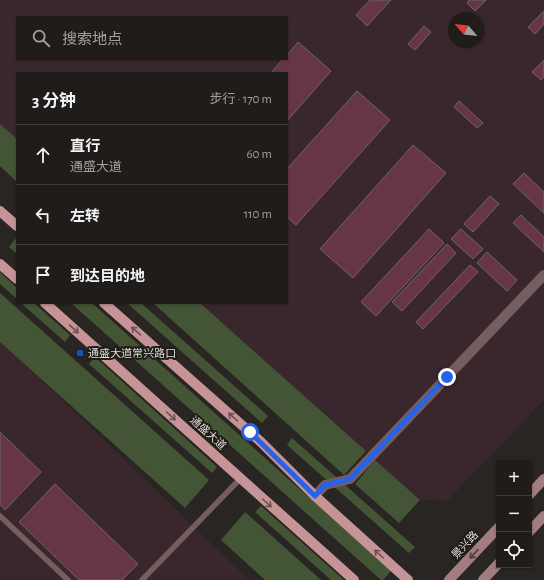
<!DOCTYPE html>
<html lang="zh">
<meta charset="utf-8">
<style>
:root{--surface:#1f1c1a;--page:#272523;--text:#f1f3f6;--muted:#a1a1a2;--line:#3c3a39}
body{margin:0;font-family:"Alegreya Sans","Noto Sans SC",sans-serif;background:var(--page);color:var(--text)}
.controls{position:absolute;right:12px;bottom:12px;display:grid;overflow:hidden;border-radius:0px;box-shadow:0 1px 3px #0004}
.controls button{width:36px;height:36px;display:grid;place-items:center;padding:0;border:0;border-bottom:1px solid var(--line);background:var(--surface);color:var(--text);font:20px sans-serif}
.compass{position:absolute;left:448px;top:12px;width:36px;height:36px;border-radius:50%;background:var(--surface);box-shadow:0 1px 3px #0004;rotate:298deg}
.stop{position:absolute;width:12px;height:12px;margin:-9px;border:3px solid #2563eb;border-radius:50%;background:#fff}
.stop.end{background:#2563eb;border-color:#fff;box-shadow:0 1px 4px #0008}
.list{margin:0;padding:0;list-style:none}
h2{display:flex;justify-content:space-between;align-items:center;height:52px;margin:0;padding:0 16px;font-size:17px}
h2 small{font-size:13px;font-weight:400;color:var(--muted)}
.list li{display:grid;grid-template-columns:26px 1fr auto;gap:12px;align-items:center;box-sizing:border-box;height:60px;padding:0 16px;border-top:1px solid var(--line)}
.list b{display:block;font-size:15px;white-space:nowrap}
.list p{margin:0;font-size:13px;white-space:nowrap;color:var(--muted)}
.list em{font-size:13px;font-style:normal;color:var(--muted)}
.icon{flex:none;width:22px;height:22px;fill:none;stroke:currentColor;stroke-width:2;stroke-linecap:round;stroke-linejoin:round}
.map{position:relative;flex:none;width:544px;height:580px;overflow:hidden}
.search{position:absolute;background:var(--surface);box-shadow:0 1px 3px #0004;left:16px;top:16px;width:272px;height:44px;display:flex;align-items:center;gap:10px;box-sizing:border-box;padding:0 14px;border-radius:0px;color:var(--muted);font-size:15px}
.panel{position:absolute;background:var(--surface);box-shadow:0 1px 3px #0004;left:16px;top:72px;width:272px;height:232px;border-radius:0px}
.map>svg:first-child{display:block}
</style>
<div class="map">
<svg width="544" height="580" viewBox="0 0 544 580">
<rect width="100%" height="100%" fill="#292522"/>
<g fill="#3a272d" fill-rule="evenodd">
<path d="M0,0H544V400L447,501L420,500L200,303H287V73H17V139L0,124ZM17,17H287V59H17ZM454,18H478V42H454Z"/>
<path d="M0,340L249,580H0Z"/>
</g>
<g fill="#445536">
<path d="M0,124L17,139V182L0,166Z"/>
<path d="M17,237V254L9,247Z"/>
<path d="M0,272L17,288V299L0,284Z"/>
<path d="M0,293L209,480L185,508L0,342Z"/>
<path d="M21,303H34L70,335L65,342Z"/>
<path d="M71,303H92L391,571L383,580H381Z"/>
<path d="M127,303H141L268,416L262,423Z"/>
<path d="M153,303H200L366,451L344,475Z"/>
<path d="M95,357L217,467L212,473L89,364Z"/>
<path d="M292,438L415,547L409,553L287,445Z"/>
<path d="M375,460L420,500L399,523L355,484Z"/>
<path d="M261,506L344,580H331L255,512Z"/>
<path d="M245,512L321,580H265L221,540Z"/>
</g>
<g fill="#663647" stroke="#6c6567">
<path d="M370,0H391L367,26L356,15Z"/>
<path d="M469,0H486L475,11L467,3Z"/>
<path d="M544,11V24L535,34L528,27Z"/>
<path d="M424,26L431,32L415,50L408,44Z"/>
<path d="M298,42L331,71L287,121V73H271L283,59H287V55Z"/>
<path d="M544,60V77L541,80L532,72Z"/>
<path d="M357,91L390,120L296,225L287,217V169Z"/>
<path d="M459,101L483,123L477,128L454,107Z"/>
<path d="M413,145L446,173L353,278L320,249Z"/>
<path d="M524,173L544,192V213L513,184Z"/>
<path d="M490,196L499,204L473,232L464,224Z"/>
<path d="M521,215L544,237V252L513,223Z"/>
<path d="M429,229L444,243L376,316L361,302Z"/>
<path d="M461,229L483,249L473,259L451,239Z"/>
<path d="M447,244L456,253L402,311L392,302Z"/>
<path d="M487,252L517,280L507,291L477,263Z"/>
<path d="M470,265L478,272L423,329L416,322Z"/>
<path d="M0,432L41,472L5,510L0,505Z"/>
<path d="M55,484L138,564L122,580H79L19,522Z"/>
</g>
<g fill="none" stroke-linecap="round" stroke-linejoin="round">
<g stroke="#765d5f" stroke-width="5.5">
<path d="M0,516L68,580"/>
<path d="M142,580L240,479"/>
</g>
<path stroke="#765d5f" stroke-width="10" d="M315,496L325,485L350,479L544,275"/>
<g stroke="#a37c7f" stroke-width="10">
<path d="M529,495L544,479"/>
<path d="M529,532L544,516"/>
<path d="M449,580L499,527"/>
<path d="M483,580L499,563"/>
</g>
<g stroke="#c69497" stroke-width="10">
<path d="M0,211L17,226"/>
<path d="M0,264L17,279"/>
<path d="M45,303L354,580"/>
<path d="M104,303L261,442L315,496L408,580"/>
</g>
</g>
<defs><path id="oneway-shaft" d="M-6 0H5M1.5-3L5.5 0L1.5 3" fill="none" stroke-width="1.6" stroke-linecap="round" stroke-linejoin="round"/></defs>
<g stroke="#6b5251">
<use href="#oneway-shaft" transform="translate(74 329) rotate(41)"/>
<use href="#oneway-shaft" transform="translate(136 331) rotate(-139)"/>
<use href="#oneway-shaft" transform="translate(171 416) rotate(42)"/>
<use href="#oneway-shaft" transform="translate(233 417) rotate(-139)"/>
<use href="#oneway-shaft" transform="translate(267 503) rotate(42)"/>
<use href="#oneway-shaft" transform="translate(379 554) rotate(-138)"/>
</g>
<use stroke="#4e3e3c" href="#oneway-shaft" transform="translate(474 554) rotate(133)"/>
<g fill="none" stroke-linecap="round" stroke-linejoin="round">
<path stroke="#2563eb" stroke-width="5" d="M250,432L315,496L325,485L350,479L447,377"/>
</g>
<rect fill="#1a4fb4" stroke="#201c18" stroke-width="1.5" x="76" y="349" width="8" height="8" rx="2"/>
<g text-anchor="middle" dominant-baseline="central" stroke-width="4" stroke-linejoin="round" paint-order="stroke">
<g font-size="11" fill="#dfdcda" stroke="#201c18" text-anchor="start">
<text x="88" y="353">通盛大道常兴路口</text>
</g>
<g font-size="11" fill="#dfdcda" stroke="#201c18">
<text transform="translate(208 433) rotate(42)">通盛大道</text>
<text transform="translate(465 545) rotate(-47)">景兴路</text>
</g>
</g>
</svg>
<div class="controls">
<button>+</button>
<button>−</button>
<button><svg class="icon" aria-label="locate" viewBox="0 0 24 24"><circle cx="12" cy="12" r="6"/><path d="M12 2v4M12 18v4M2 12h4M18 12h4"/></svg></button>
</div>
<svg class="compass" viewBox="-18 -18 36 36"><path d="M0-13l5 13h-10z" fill="#e53935"/><path d="M0 13l5-13h-10z" fill="#a1a1a2"/></svg>
<div class="stop" style="left:250px;top:432px"></div>
<div class="stop end" style="left:447px;top:377px"></div>
<div class="search"><svg class="icon" aria-label="search" viewBox="0 0 24 24"><circle cx="10" cy="10" r="6"/><path d="M15 15l6 6"/></svg>搜索地点</div>
<section class="panel">
<h2>3 分钟<small>步行 · 170 m</small></h2>
<ul class="list">
<li><svg class="icon" aria-label="ahead" viewBox="0 0 24 24"><path d="M12 20V5M6 11l6-6 6 6"/></svg><div><b>直行</b><p>通盛大道</p></div><em>60 m</em></li>
<li><svg class="icon" aria-label="left" viewBox="0 0 24 24"><path d="M17 20v-9H6M10 6l-5 5 5 5"/></svg><div><b>左转</b></div><em>110 m</em></li>
<li><svg class="icon" aria-label="arrive" viewBox="0 0 24 24"><path d="M6 21V4h12l-3 4 3 4H6"/></svg><div><b>到达目的地</b></div></li>
</ul>
</section>
</div>
